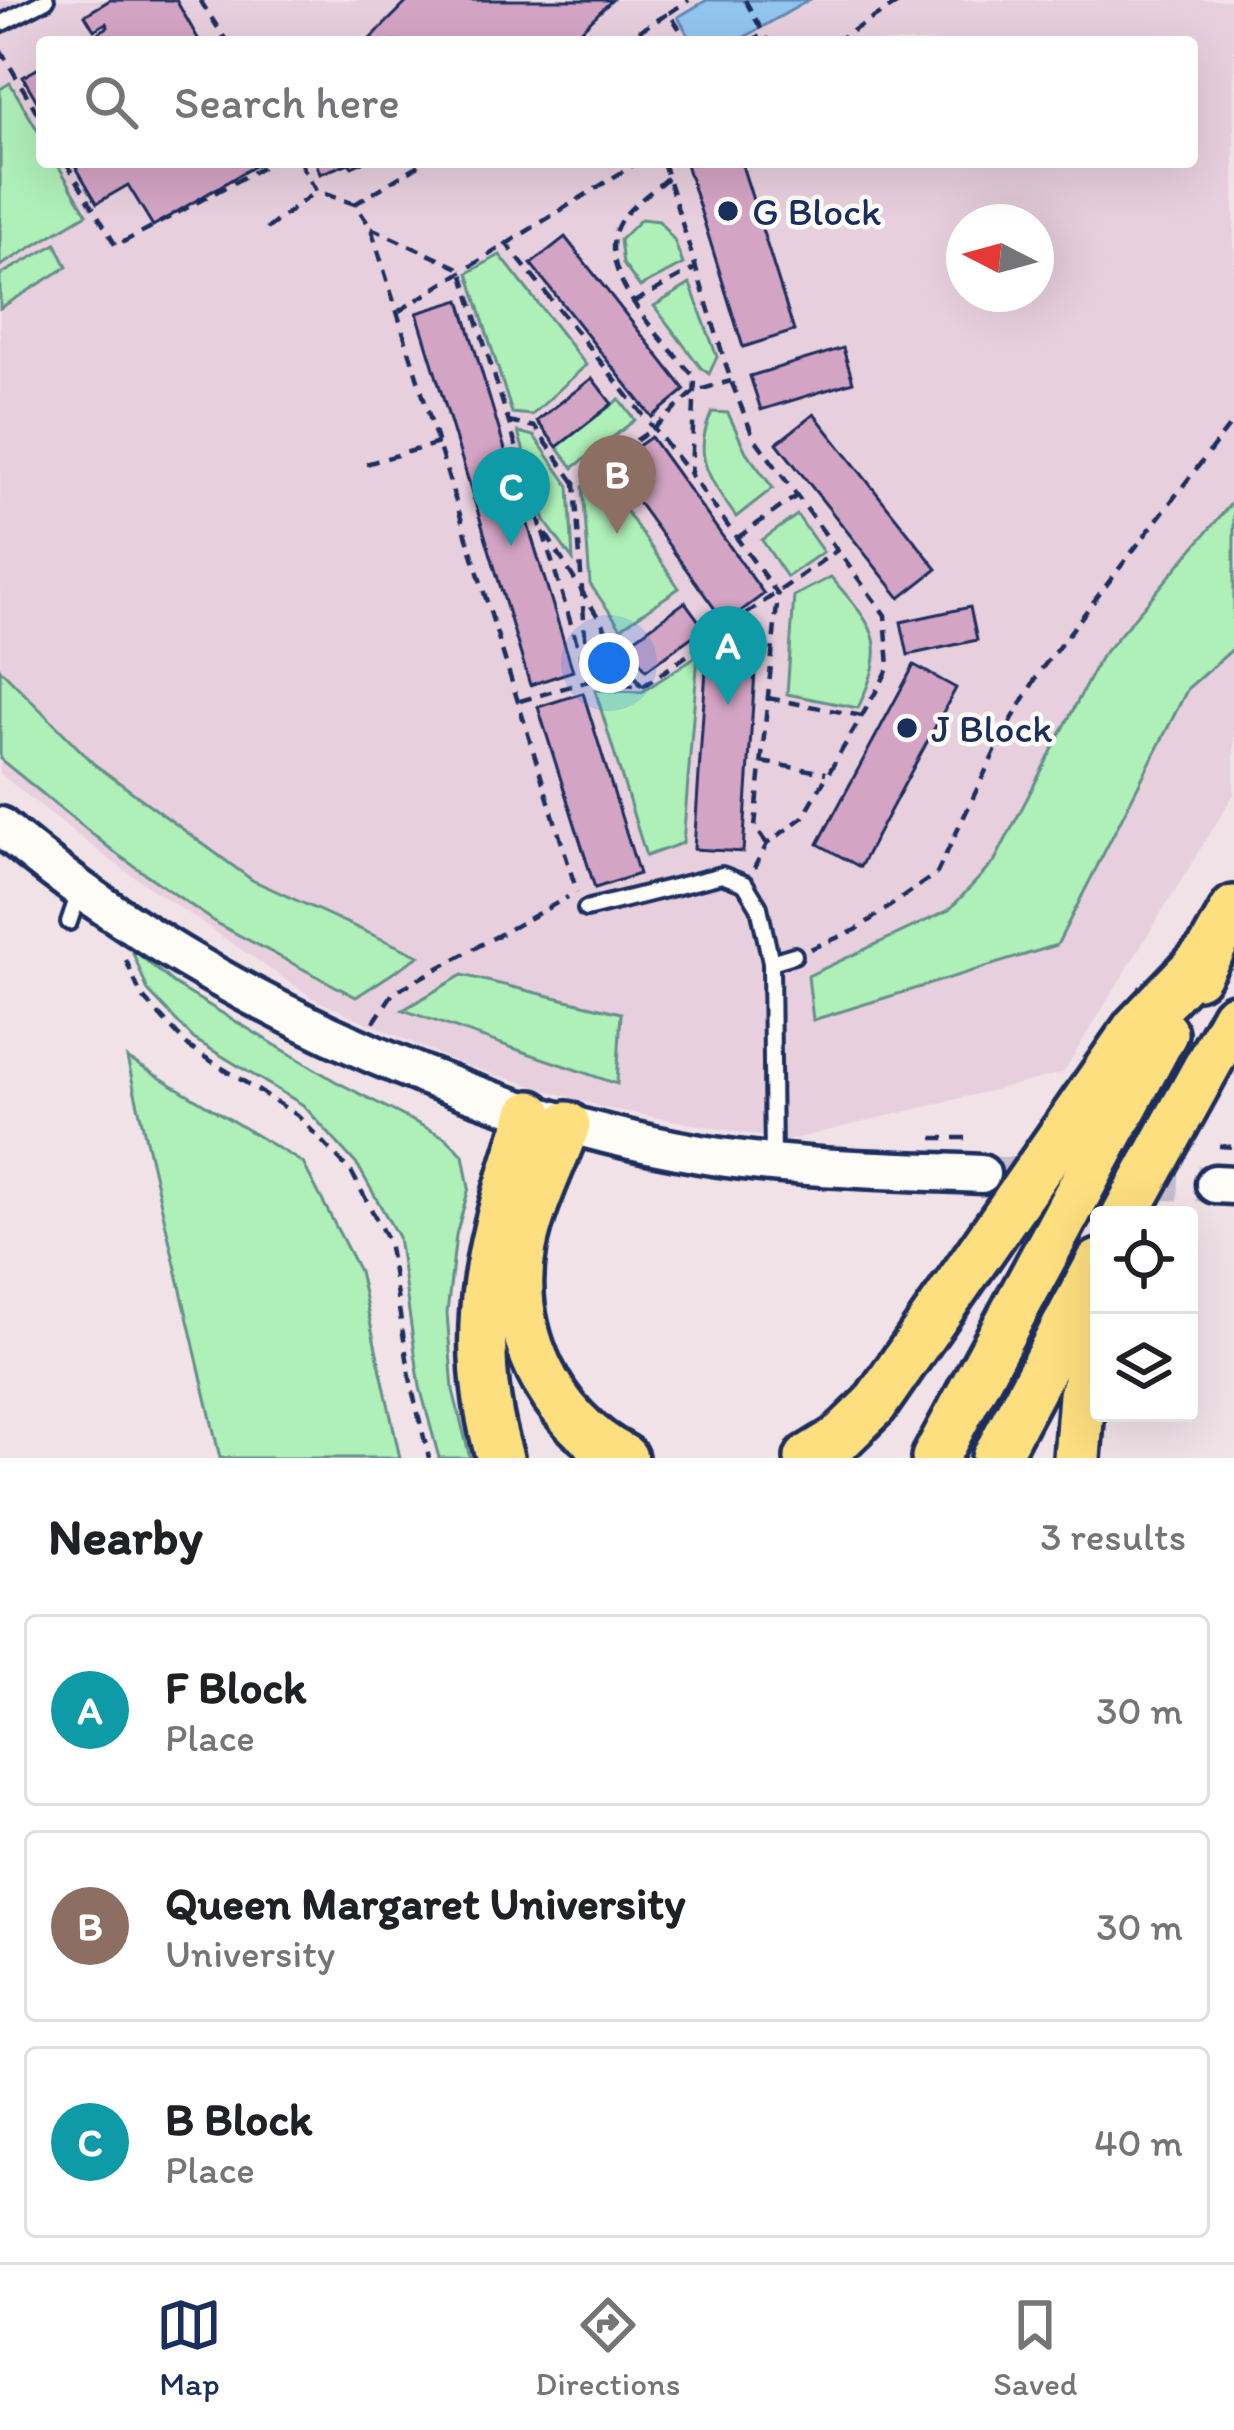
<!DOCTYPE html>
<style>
:root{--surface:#fff;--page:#f2f2f2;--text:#202124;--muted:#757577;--line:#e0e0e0;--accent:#1b2f5e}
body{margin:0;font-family:Itim,sans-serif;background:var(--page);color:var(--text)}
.controls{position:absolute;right:36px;bottom:36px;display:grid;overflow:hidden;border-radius:12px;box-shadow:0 12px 48px #0002}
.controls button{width:108px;height:108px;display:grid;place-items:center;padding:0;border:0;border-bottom:3px solid var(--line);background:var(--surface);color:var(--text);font:60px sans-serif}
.compass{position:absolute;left:946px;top:204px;width:108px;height:108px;border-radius:50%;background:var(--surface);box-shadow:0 12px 48px #0002;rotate:276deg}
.you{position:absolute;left:609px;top:663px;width:42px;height:42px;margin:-30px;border:9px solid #fff;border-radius:50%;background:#1a73e8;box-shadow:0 0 0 18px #1a73e833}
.badge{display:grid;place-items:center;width:78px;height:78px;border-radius:50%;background:var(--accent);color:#fff;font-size:39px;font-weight:700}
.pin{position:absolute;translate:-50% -99px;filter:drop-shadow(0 3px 6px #0008)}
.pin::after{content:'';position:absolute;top:63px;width:42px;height:36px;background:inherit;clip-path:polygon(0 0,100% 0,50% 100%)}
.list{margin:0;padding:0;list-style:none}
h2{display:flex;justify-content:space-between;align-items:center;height:156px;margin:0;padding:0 48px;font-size:51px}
h2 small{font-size:39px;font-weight:400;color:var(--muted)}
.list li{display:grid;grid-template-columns:78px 1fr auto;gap:36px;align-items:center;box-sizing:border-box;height:192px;margin:0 24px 24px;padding:0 24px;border:3px solid var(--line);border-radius:12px}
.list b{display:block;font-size:45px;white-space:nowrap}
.list p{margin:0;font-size:39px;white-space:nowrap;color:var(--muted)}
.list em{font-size:39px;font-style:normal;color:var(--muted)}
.icon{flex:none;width:66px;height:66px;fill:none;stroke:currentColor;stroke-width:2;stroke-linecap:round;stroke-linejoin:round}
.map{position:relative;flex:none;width:1234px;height:1458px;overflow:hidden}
.search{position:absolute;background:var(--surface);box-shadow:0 12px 48px #0002;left:36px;right:36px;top:36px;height:132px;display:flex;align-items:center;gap:30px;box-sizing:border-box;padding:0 42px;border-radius:12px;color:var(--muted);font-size:45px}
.sheet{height:804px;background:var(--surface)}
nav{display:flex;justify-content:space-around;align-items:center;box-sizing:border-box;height:168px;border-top:3px solid var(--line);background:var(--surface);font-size:33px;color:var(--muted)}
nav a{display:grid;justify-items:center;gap:6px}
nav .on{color:var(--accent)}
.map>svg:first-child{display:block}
</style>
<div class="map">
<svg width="1234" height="1458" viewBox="0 0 1234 1458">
<rect width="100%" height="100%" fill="#f1e2e8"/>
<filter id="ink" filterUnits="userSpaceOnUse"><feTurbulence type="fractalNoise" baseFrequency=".00833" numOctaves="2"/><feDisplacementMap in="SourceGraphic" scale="24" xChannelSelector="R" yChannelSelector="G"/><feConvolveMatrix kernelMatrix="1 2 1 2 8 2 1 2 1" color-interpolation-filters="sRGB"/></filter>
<g filter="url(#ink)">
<path fill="#e8cfdd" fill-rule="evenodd" d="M0,0H1234V794L1063,1073L786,1141L605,1108L458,1063L314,999L111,861L0,774ZM42,42H1192V162H42ZM964,222H1036V294H964Z"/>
<g fill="#afefb8" stroke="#658f8b" stroke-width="3">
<path d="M10,83L42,138V162H56L87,214L0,266V89Z"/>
<path d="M641,219L659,221L674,240L683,264L640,287L623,264L620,240Z"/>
<path d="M56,244L67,267L0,308V275Z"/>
<path d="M500,255L586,365L532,415L512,413L468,273Z"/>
<path d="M690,284L717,357L709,374L701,368L654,306Z"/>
<path d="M619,399L635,420L573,468L557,447Z"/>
<path d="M712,412L728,413L746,452L773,488L736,517C710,479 691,457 712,412Z"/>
<path d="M518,432L534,436L569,486L573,560L545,521Z"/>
<path d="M601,474L679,588L621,628L590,584L583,487Z"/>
<path d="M1234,500V648L1188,688L1057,945L813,1020L808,976L949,910L994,862L1100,658Z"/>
<path d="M797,515L823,552L787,577L762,540Z"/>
<path d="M831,577C876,630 890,640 858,708L787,694L794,596Z"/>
<path d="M698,655L683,843L646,856L595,690L642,692Z"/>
<path d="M0,669L94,764L252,880L419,956L356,997L218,924L118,855L0,759Z"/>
<path d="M131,948L177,986L335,1081L446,1138L463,1155L469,1188L456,1235L447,1313L453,1390L470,1458H439L420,1387L398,1237L358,1166L303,1105L194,1039L148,991Z"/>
<path d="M462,975L621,1013L617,1084L403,1010Z"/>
<path d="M127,1058L303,1163L359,1271L400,1458H220Z"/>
</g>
<path fill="#92c5ef" stroke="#6289b5" stroke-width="3" d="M707,0H809L736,42H692L678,17Z"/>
<g fill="#d4a4c4" stroke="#1b2f5e" stroke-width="3">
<path d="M110,0H176L200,42H83L108,27L106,23L94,30L85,15Z"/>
<path d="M409,0H612L569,42H367Z"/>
<path d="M42,66V110L23,77Z"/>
<path d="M73,162H261L153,226L128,185L97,203Z"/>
<path d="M316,162H363L352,167L349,163L320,174Z"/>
<path d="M741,162L794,331L743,347L686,164Z"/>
<path d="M565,237L685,390L652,417L531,264Z"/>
<path d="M460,300L516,486L474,499L417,313Z"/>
<path d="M843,348L853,382L761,410L750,376Z"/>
<path d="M592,378L612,404L557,447L537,421Z"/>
<path d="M814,414L937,569L900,598L777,443Z"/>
<path d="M651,437L764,594L725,623L611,465Z"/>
<path d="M516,486L573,671L530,685L474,499Z"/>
<path d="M685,602L704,628L646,670L627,644Z"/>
<path d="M970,607L977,640L908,655L901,622Z"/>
<path d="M707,654L756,657L743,852L694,849Z"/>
<path d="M914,665L956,688L860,867L818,844Z"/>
<path d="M583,693L639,874L595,888L538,707Z"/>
</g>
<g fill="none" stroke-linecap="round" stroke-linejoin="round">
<path stroke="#c6becc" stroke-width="36" stroke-dasharray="36 18" stroke-linecap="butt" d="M981,1174L1215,1184"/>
<g stroke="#1b2f5e" stroke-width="22">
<g id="service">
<path d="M0,24L46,0"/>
<path d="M586,909L722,875L745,884L759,907L771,962L773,1163"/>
<path d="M69,922L80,890"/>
<path d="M771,962L794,955"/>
</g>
</g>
<g stroke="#1b2f5e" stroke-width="45">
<g id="tertiary">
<path d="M0,826C184,985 461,1114 700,1154C793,1169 887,1170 981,1174"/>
<path d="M1215,1184L1234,1185"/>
</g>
</g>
<g stroke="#1b2f5e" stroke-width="54">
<g id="primary">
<path d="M1197,975L1234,909"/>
<path d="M567,1125C552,1165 531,1205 523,1247C508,1331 548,1418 624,1458"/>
<path d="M1125,1215L1234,1017"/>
<path d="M500,1458C462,1333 492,1233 531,1114"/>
<path d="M808,1458L839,1439L874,1405L1136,1028L1212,949"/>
<path d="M935,1458L1164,1033"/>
<path d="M995,1458L1099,1263"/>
<path d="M1077,1458L1082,1395L1099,1337"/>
</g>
</g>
<g stroke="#1b2f5e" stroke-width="4.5" stroke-dasharray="12 9" stroke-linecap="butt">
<path d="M200,0L227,42"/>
<path d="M745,0L764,34"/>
<path d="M669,13L689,0"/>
<path d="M621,42L669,13L688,42"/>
<path d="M749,42L764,34L769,42"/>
<path d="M834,42L903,0"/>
<path d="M0,49L42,121"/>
<path d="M66,162L116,246L272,162"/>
<path d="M300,162L316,191L355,204L371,228L577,892"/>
<path d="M663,162L731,381L753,436L885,615L889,667L881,683L803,817L767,844L754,868"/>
<path d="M667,178C654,190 636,202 624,216C584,266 664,340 695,378L691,475L778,595L755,827L767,844"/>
<path d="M355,204L424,162"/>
<path d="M371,228L461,269L541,526L642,687"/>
<path d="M267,229L316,191"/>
<path d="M505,242L691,475"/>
<path d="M634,302L696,268"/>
<path d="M399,311L638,162"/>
<path d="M508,422L535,427L575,483"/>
<path d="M366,464L439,443"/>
<path d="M543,532L585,670"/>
<path d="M737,538L798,495"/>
<path d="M588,681L575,483L654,428L695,391L731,381"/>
<path d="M768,698L862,716"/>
<path d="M520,701L588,681L642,687L839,549"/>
<path d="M761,762L826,773"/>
<path d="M810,949L856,930L937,873L1002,737L1040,671L1234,420"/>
<path d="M126,960L141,995L189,1047L297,1115L352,1173L388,1241L412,1389L429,1458"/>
<path d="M374,1022L393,993L568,897"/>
<path d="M933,1138H974"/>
<path d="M1219,1146L1234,1147"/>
</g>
<use href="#service" stroke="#fdfcf7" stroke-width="14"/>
<use href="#tertiary" stroke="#fdfcf7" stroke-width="36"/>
<use href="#primary" stroke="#fddf80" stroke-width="45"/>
</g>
</g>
<g fill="#1b2f5e" stroke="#fdfcf7" stroke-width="4.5">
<circle cx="728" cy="211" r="12"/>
<circle cx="907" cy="728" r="12"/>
</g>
<g text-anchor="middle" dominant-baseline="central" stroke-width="9" stroke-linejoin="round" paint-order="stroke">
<g font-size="39" fill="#1b2f5e" stroke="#fdfcf7" text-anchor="start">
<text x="752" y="211">G Block</text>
<text x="931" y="728">J Block</text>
</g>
</g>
</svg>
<div class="controls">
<button><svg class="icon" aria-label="locate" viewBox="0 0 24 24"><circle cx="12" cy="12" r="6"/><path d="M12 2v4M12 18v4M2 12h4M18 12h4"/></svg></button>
<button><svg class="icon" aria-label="layers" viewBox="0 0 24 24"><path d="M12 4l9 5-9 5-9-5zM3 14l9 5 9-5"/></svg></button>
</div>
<svg class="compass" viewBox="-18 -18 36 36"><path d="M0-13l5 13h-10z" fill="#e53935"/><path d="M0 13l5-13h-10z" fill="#757577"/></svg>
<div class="you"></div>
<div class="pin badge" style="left:728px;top:705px;background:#0f9aa8">A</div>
<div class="pin badge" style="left:617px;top:534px;background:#8d6e63">B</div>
<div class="pin badge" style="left:511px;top:546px;background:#0f9aa8">C</div>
<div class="search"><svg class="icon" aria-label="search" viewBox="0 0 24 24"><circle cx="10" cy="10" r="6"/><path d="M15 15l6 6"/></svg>Search here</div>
</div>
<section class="sheet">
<h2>Nearby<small>3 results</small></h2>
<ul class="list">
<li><span class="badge" style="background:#0f9aa8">A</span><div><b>F Block</b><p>Place</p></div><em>30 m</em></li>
<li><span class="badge" style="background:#8d6e63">B</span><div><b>Queen Margaret University</b><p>University</p></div><em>30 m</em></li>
<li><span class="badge" style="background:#0f9aa8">C</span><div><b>B Block</b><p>Place</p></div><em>40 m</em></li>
</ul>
</section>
<nav>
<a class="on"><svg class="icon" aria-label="map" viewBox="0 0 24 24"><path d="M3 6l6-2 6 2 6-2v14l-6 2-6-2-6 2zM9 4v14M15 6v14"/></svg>Map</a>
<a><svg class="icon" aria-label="directions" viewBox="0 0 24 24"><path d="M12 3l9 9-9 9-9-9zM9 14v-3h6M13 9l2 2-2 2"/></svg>Directions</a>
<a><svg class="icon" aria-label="saved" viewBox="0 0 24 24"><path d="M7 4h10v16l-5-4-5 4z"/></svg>Saved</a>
</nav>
